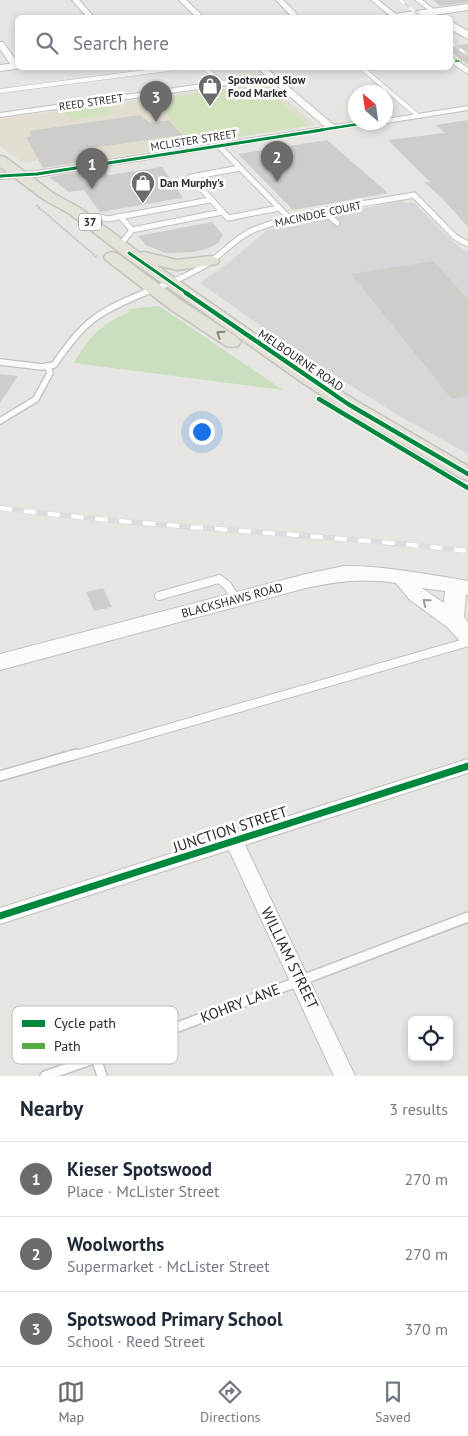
<!DOCTYPE html>
<meta charset="utf-8">
<style>
:root{--surface:#fff;--page:#f2f2f3;--text:#1f2937;--muted:#747a83;--line:#e0e1e3;--accent:#6c6b6a}
body{margin:0;font-family:"PT Sans",sans-serif;background:var(--page);color:var(--text)}
.controls{position:absolute;right:15px;bottom:15px;display:grid;overflow:hidden;border-radius:8px;box-shadow:0 2px 8px #0003}
.controls button{width:45px;height:45px;display:grid;place-items:center;padding:0;border:0;border-bottom:1px solid var(--line);background:var(--surface);color:var(--text);font:25px sans-serif}
.compass{position:absolute;left:348px;top:85px;width:45px;height:45px;border-radius:50%;background:var(--surface);box-shadow:0 2px 8px #0003;rotate:331deg}
.you{position:absolute;left:201px;top:431px;width:18px;height:18px;margin:-12px;border:4px solid #fff;border-radius:50%;background:#1a73e8;box-shadow:0 0 0 8px #1a73e833}
.badge{display:grid;place-items:center;width:32px;height:32px;border-radius:50%;background:var(--accent);color:#fff;font-size:16px;font-weight:700}
.pin{position:absolute;translate:-50% -41px;filter:drop-shadow(0 1px 2px #0008)}
.pin::after{content:'';position:absolute;top:26px;width:18px;height:15px;background:inherit;clip-path:polygon(0 0,100% 0,50% 100%)}
.list{margin:0;padding:0;list-style:none}
h2{display:flex;justify-content:space-between;align-items:center;height:65px;margin:0;padding:0 20px;font-size:21px}
h2 small{font-size:16px;font-weight:400;color:var(--muted)}
.list li{display:grid;grid-template-columns:32px 1fr auto;gap:15px;align-items:center;box-sizing:border-box;height:75px;padding:0 20px;border-top:1px solid var(--line)}
.list b{display:block;font-size:19px;white-space:nowrap}
.list p{margin:0;font-size:16px;white-space:nowrap;color:var(--muted)}
.list em{font-size:16px;font-style:normal;color:var(--muted)}
.icon{flex:none;width:28px;height:28px;fill:none;stroke:currentColor;stroke-width:2;stroke-linecap:round;stroke-linejoin:round}
.map{position:relative;flex:none;width:468px;height:1076px;overflow:hidden}
.search{position:absolute;background:var(--surface);box-shadow:0 2px 8px #0003;left:15px;right:15px;top:15px;height:55px;display:flex;align-items:center;gap:12px;box-sizing:border-box;padding:0 18px;border-radius:8px;color:var(--muted);font-size:19px}
.sheet{height:290px;background:var(--surface)}
nav{display:flex;justify-content:space-around;align-items:center;box-sizing:border-box;height:70px;border-top:1px solid var(--line);background:var(--surface);font-size:14px;color:var(--muted)}
nav a{display:grid;justify-items:center;gap:2px}
nav .on{color:var(--accent)}
.map>svg:first-child{display:block}
</style>
<div class="map">
<svg width="468" height="1076" viewBox="0 0 468 1076">
<rect width="100%" height="100%" fill="#e7e5e1"/>
<path fill="#d8d6d8" d="M401,201L416,204L448,237L465,251H468V454L396,414L295,350L200,283L231,261L267,230L295,222Z"/>
<path fill="#e1ddd0" d="M265,82L316,125L95,160L88,151L80,154L23,163L0,146V119Z"/>
<path fill="#c9dfbe" d="M159,306L283,390L74,363C90,336 100,324 130,312L127,309Z"/>
<g fill="#d2e2bc">
<path d="M263,85L308,126L214,140L186,136L166,114L174,97Z"/>
<path d="M105,106L112,114L70,120L64,112Z"/>
</g>
<g fill="#cfcdca">
<path d="M433,0H468V2L440,6Z"/>
<path d="M468,44V65L450,51V46Z"/>
<path d="M140,115L150,123L169,120L182,135L85,149L95,160L43,168L26,137L32,136L29,131Z"/>
<path d="M468,120V227L443,199L424,182H430L388,140L445,133L436,125Z"/>
<path d="M327,140L388,193L293,210L238,154Z"/>
<path d="M162,167L183,198L100,212L84,190L69,192L49,177L102,168L108,175Z"/>
<path d="M212,222L223,235L218,243L209,248L194,252L165,253L146,245L138,236Z"/>
<path d="M433,261L468,299V396L452,399L351,274Z"/>
<path d="M0,374L18,376L0,403Z"/>
<path d="M103,588L112,607L94,611L86,592Z"/>
</g>
<g fill="none" stroke-linecap="round" stroke-linejoin="round">
<g stroke="#c2c1c0" stroke-width="5">
<g id="lane-far4">
<path d="M205,68L222,83"/>
<path d="M362,68L418,116"/>
<path d="M0,91L176,68"/>
</g>
</g>
<g stroke="#c2c1c0" stroke-width="7">
<g id="lane-far3">
<path d="M219,146L289,218"/>
<path d="M240,168L191,177L228,218L279,208"/>
<path d="M325,212L337,223"/>
<path d="M95,216L108,219L210,200"/>
<path d="M120,216L132,230"/>
<path d="M120,245L132,230L222,212"/>
<path d="M141,294C165,285 189,276 210,262C225,251 236,238 253,230C304,210 361,205 414,195L455,237L468,244"/>
</g>
</g>
<g stroke="#c2c1c0" stroke-width="8">
<g id="lane-far2">
<path d="M0,362L42,367L54,365C84,321 96,313 144,293"/>
<path d="M0,421L36,399L50,373L48,366"/>
</g>
</g>
<g stroke="#c2c1c0" stroke-width="10">
<g id="lane-far1">
<path d="M159,596L219,579L227,585L236,599"/>
<path d="M72,756L468,642"/>
</g>
</g>
<g stroke="#c2c1c0" stroke-width="12">
<g id="lane">
<path d="M0,776L76,754"/>
<path d="M96,1058L468,917"/>
<path d="M45,1076L96,1058L102,1076"/>
</g>
</g>
<g stroke="#c2c1c0" stroke-width="2">
<g id="street">
<path d="M72,0H79L95,18H88Z"/>
<path d="M179,0H186L205,18H197Z"/>
<path d="M276,0H283L301,18H293Z"/>
<path d="M371,0H378L401,18H393Z"/>
<path d="M415,0H422L436,11L431,12Z"/>
<path d="M0,42H3L18,63L19,68H13L0,49Z"/>
<path d="M450,56L468,68V74L450,62Z"/>
<path d="M258,68H266L334,125L356,122H376L37,177L0,179V173L37,171L325,127L270,79L0,117V113L265,75Z"/>
<path d="M468,106V110L386,123L383,122H386V119Z"/>
<path d="M468,759V773L245,845L355,1076H334L229,850L0,924V908Z"/>
</g>
</g>
<g stroke="#c2c1c0" stroke-width="2">
<g id="secondary">
<path d="M468,4V10L413,18H382L387,15Z"/>
<path d="M450,21L468,31V39L450,29Z"/>
<path d="M18,63V68H22L0,71V65Z"/>
<path d="M344,566C386,566 426,574 468,581V595H466L464,617L468,622V644L460,641L447,627L409,599L396,583C361,578 340,581 306,588L0,670V654L306,574ZM422,588L445,591L444,603L423,589Z"/>
</g>
</g>
<g stroke="#c4c3c2" stroke-width="3">
<g id="primary">
<path d="M0,156L5,157L53,193L80,208L140,253L144,252L177,260L211,256L217,258L219,261L217,264L177,270L156,265L312,373L355,400L468,466V480L461,478L341,408L300,381L124,256L70,214L43,199L0,167Z"/>
<path d="M112,252L118,254L182,301L238,338L241,342L238,346L232,347L226,346L170,309L106,260L104,257L106,254Z"/>
</g>
</g>
<path stroke="#c6c6c5" stroke-width="2" stroke-dasharray="2 1" stroke-linecap="butt" d="M36,205L98,258"/>
<use href="#lane-far4" stroke="#fbfbfa" stroke-width="4"/>
<use href="#lane-far3" stroke="#fbfbfa" stroke-width="5"/>
<use href="#lane-far2" stroke="#fbfbfa" stroke-width="5.5"/>
<use href="#lane-far1" stroke="#fbfbfa" stroke-width="8"/>
<use href="#lane" stroke="#fbfbfa" stroke-width="9"/>
<use href="#street" fill="#fbfbfa" fill-rule="evenodd"/>
<use href="#secondary" fill="#fbfbfa" fill-rule="evenodd"/>
<use href="#primary" fill="#e4e2d6" fill-rule="evenodd"/>
<g stroke="#ddddde" stroke-width="3">
<g id="rail-far1">
<path d="M400,0L423,18"/>
<path d="M450,42L468,55"/>
</g>
</g>
<g stroke="#ddddde" stroke-width="5.5">
<path id="rail" d="M0,508C155,528 312,533 468,551"/>
</g>
<use href="#rail-far1" stroke="#fff" stroke-width="2" stroke-dasharray="6" stroke-linecap="butt"/>
<use href="#rail" stroke="#fff" stroke-width="4" stroke-dasharray="12" stroke-linecap="butt"/>
<path stroke="#53ab44" stroke-width="2" stroke-dasharray="4.5 2" stroke-linecap="butt" d="M455,61H462"/>
<g stroke="#fff" stroke-width="4.5">
<path id="cycleway-far3" d="M314,131L372,122"/>
</g>
<g stroke="#fff" stroke-width="5">
<g id="cycleway-far2">
<path d="M0,176L37,174L322,130"/>
<path d="M129,253L188,294"/>
</g>
</g>
<g stroke="#fff" stroke-width="7">
<g id="cycleway-far1">
<path d="M186,293L348,404L468,474"/>
<path d="M319,399L468,488"/>
</g>
</g>
<g stroke="#fff" stroke-width="10">
<path id="cycleway" d="M0,916L468,766"/>
</g>
<use href="#cycleway-far3" stroke="#00873e" stroke-width="2.5"/>
<use href="#cycleway-far2" stroke="#00873e" stroke-width="3"/>
<use href="#cycleway-far1" stroke="#00873e" stroke-width="4.5"/>
<use href="#cycleway" stroke="#00873e" stroke-width="7"/>
</g>
<defs><path id="oneway-chevron" d="M-2-3.5L2.5 0L-2 3.5" fill="none" stroke-width="1.6" stroke-linecap="round" stroke-linejoin="round" transform="scale(1.25)"/></defs>
<use stroke="#878680" href="#oneway-chevron" transform="translate(220 334) rotate(-146)"/>
<use stroke="#9d9d9c" href="#oneway-chevron" transform="translate(426 602) rotate(-141)"/>
<defs>
<g id="shop-pin" transform="scale(1.25)"><path d="M0 17L-7.5 6A9.5 9.5 0 1 1 7.5 6Z" fill="#6c6b6a" stroke="#fff"/><path d="M-5-2.5h2.3a2.7 3.5 0 0 1 5.4 0H5L5.5 6h-11ZM-1.5-2.5h3a1.5 2.3 0 0 0-3 0Z" fill="#fff"/></g>
</defs>
<g fill-rule="evenodd">
<use href="#shop-pin" x="210" y="86"/>
<use href="#shop-pin" x="143" y="183"/>
</g>
<g text-anchor="middle" dominant-baseline="central" stroke-width="5" stroke-linejoin="round" paint-order="stroke">
<g font-size="11" font-weight="bold" fill="#2a2a2a" stroke="#fff" text-anchor="start">
<text x="228" y="80">Spotswood Slow<tspan x="228" dy="13">Food Market</tspan></text>
<text x="160" y="183">Dan Murphy's</text>
</g>
<g font-size="11" fill="#2a2a2a" stroke="#fff">
<text transform="translate(91 102) rotate(-8)">REED STREET</text>
<text transform="translate(194 140) rotate(-9)">MCLISTER STREET</text>
<text transform="translate(318 214) rotate(-12)">MACINDOE COURT</text>
</g>
<rect fill="#fff" stroke="#6a6a6a" stroke-width="1" x="79" y="213.5" width="22" height="17" rx="4"/>
<g font-size="11" font-weight="bold" fill="#2a2a2a">
<text x="90" y="222">37</text>
</g>
<g font-size="12" fill="#2a2a2a" stroke="#fff">
<text transform="translate(301 360) rotate(34)">MELBOURNE ROAD</text>
<text transform="translate(232 600) rotate(-15)">BLACKSHAWS ROAD</text>
</g>
<g font-size="15" fill="#2a2a2a" stroke="#fff">
<text transform="translate(230 829) rotate(-18)">JUNCTION STREET</text>
<text transform="translate(290 958) rotate(64)">WILLIAM STREET</text>
<text transform="translate(240 1003) rotate(-21)">KOHRY LANE</text>
</g>
</g>
<rect x="12" y="1006" width="166" height="58" rx="8" fill="#fff" stroke="#bfbfbf" stroke-width="1"/>
<rect x="22" y="1020" width="23" height="7" fill="#00873e"/>
<rect x="22" y="1043" width="23" height="6" fill="#53ab44"/>
<g font-size="14" fill="#2a2a2a">
<text x="54" y="1028">Cycle path</text>
<text x="54" y="1051">Path</text>
</g>
</svg>
<div class="controls">
<button><svg class="icon" aria-label="locate" viewBox="0 0 24 24"><circle cx="12" cy="12" r="6"/><path d="M12 2v4M12 18v4M2 12h4M18 12h4"/></svg></button>
</div>
<svg class="compass" viewBox="-18 -18 36 36"><path d="M0-13l5 13h-10z" fill="#e53935"/><path d="M0 13l5-13h-10z" fill="#747a83"/></svg>
<div class="you"></div>
<div class="pin badge" style="left:92px;top:189px">1</div>
<div class="pin badge" style="left:277px;top:182px">2</div>
<div class="pin badge" style="left:156px;top:122px">3</div>
<div class="search"><svg class="icon" aria-label="search" viewBox="0 0 24 24"><circle cx="10" cy="10" r="6"/><path d="M15 15l6 6"/></svg>Search here</div>
</div>
<section class="sheet">
<h2>Nearby<small>3 results</small></h2>
<ul class="list">
<li><span class="badge">1</span><div><b>Kieser Spotswood</b><p>Place · McLister Street</p></div><em>270 m</em></li>
<li><span class="badge">2</span><div><b>Woolworths</b><p>Supermarket · McLister Street</p></div><em>270 m</em></li>
<li><span class="badge">3</span><div><b>Spotswood Primary School</b><p>School · Reed Street</p></div><em>370 m</em></li>
</ul>
</section>
<nav>
<a class="on"><svg class="icon" aria-label="map" viewBox="0 0 24 24"><path d="M3 6l6-2 6 2 6-2v14l-6 2-6-2-6 2zM9 4v14M15 6v14"/></svg>Map</a>
<a><svg class="icon" aria-label="directions" viewBox="0 0 24 24"><path d="M12 3l9 9-9 9-9-9zM9 14v-3h6M13 9l2 2-2 2"/></svg>Directions</a>
<a><svg class="icon" aria-label="saved" viewBox="0 0 24 24"><path d="M7 4h10v16l-5-4-5 4z"/></svg>Saved</a>
</nav>
